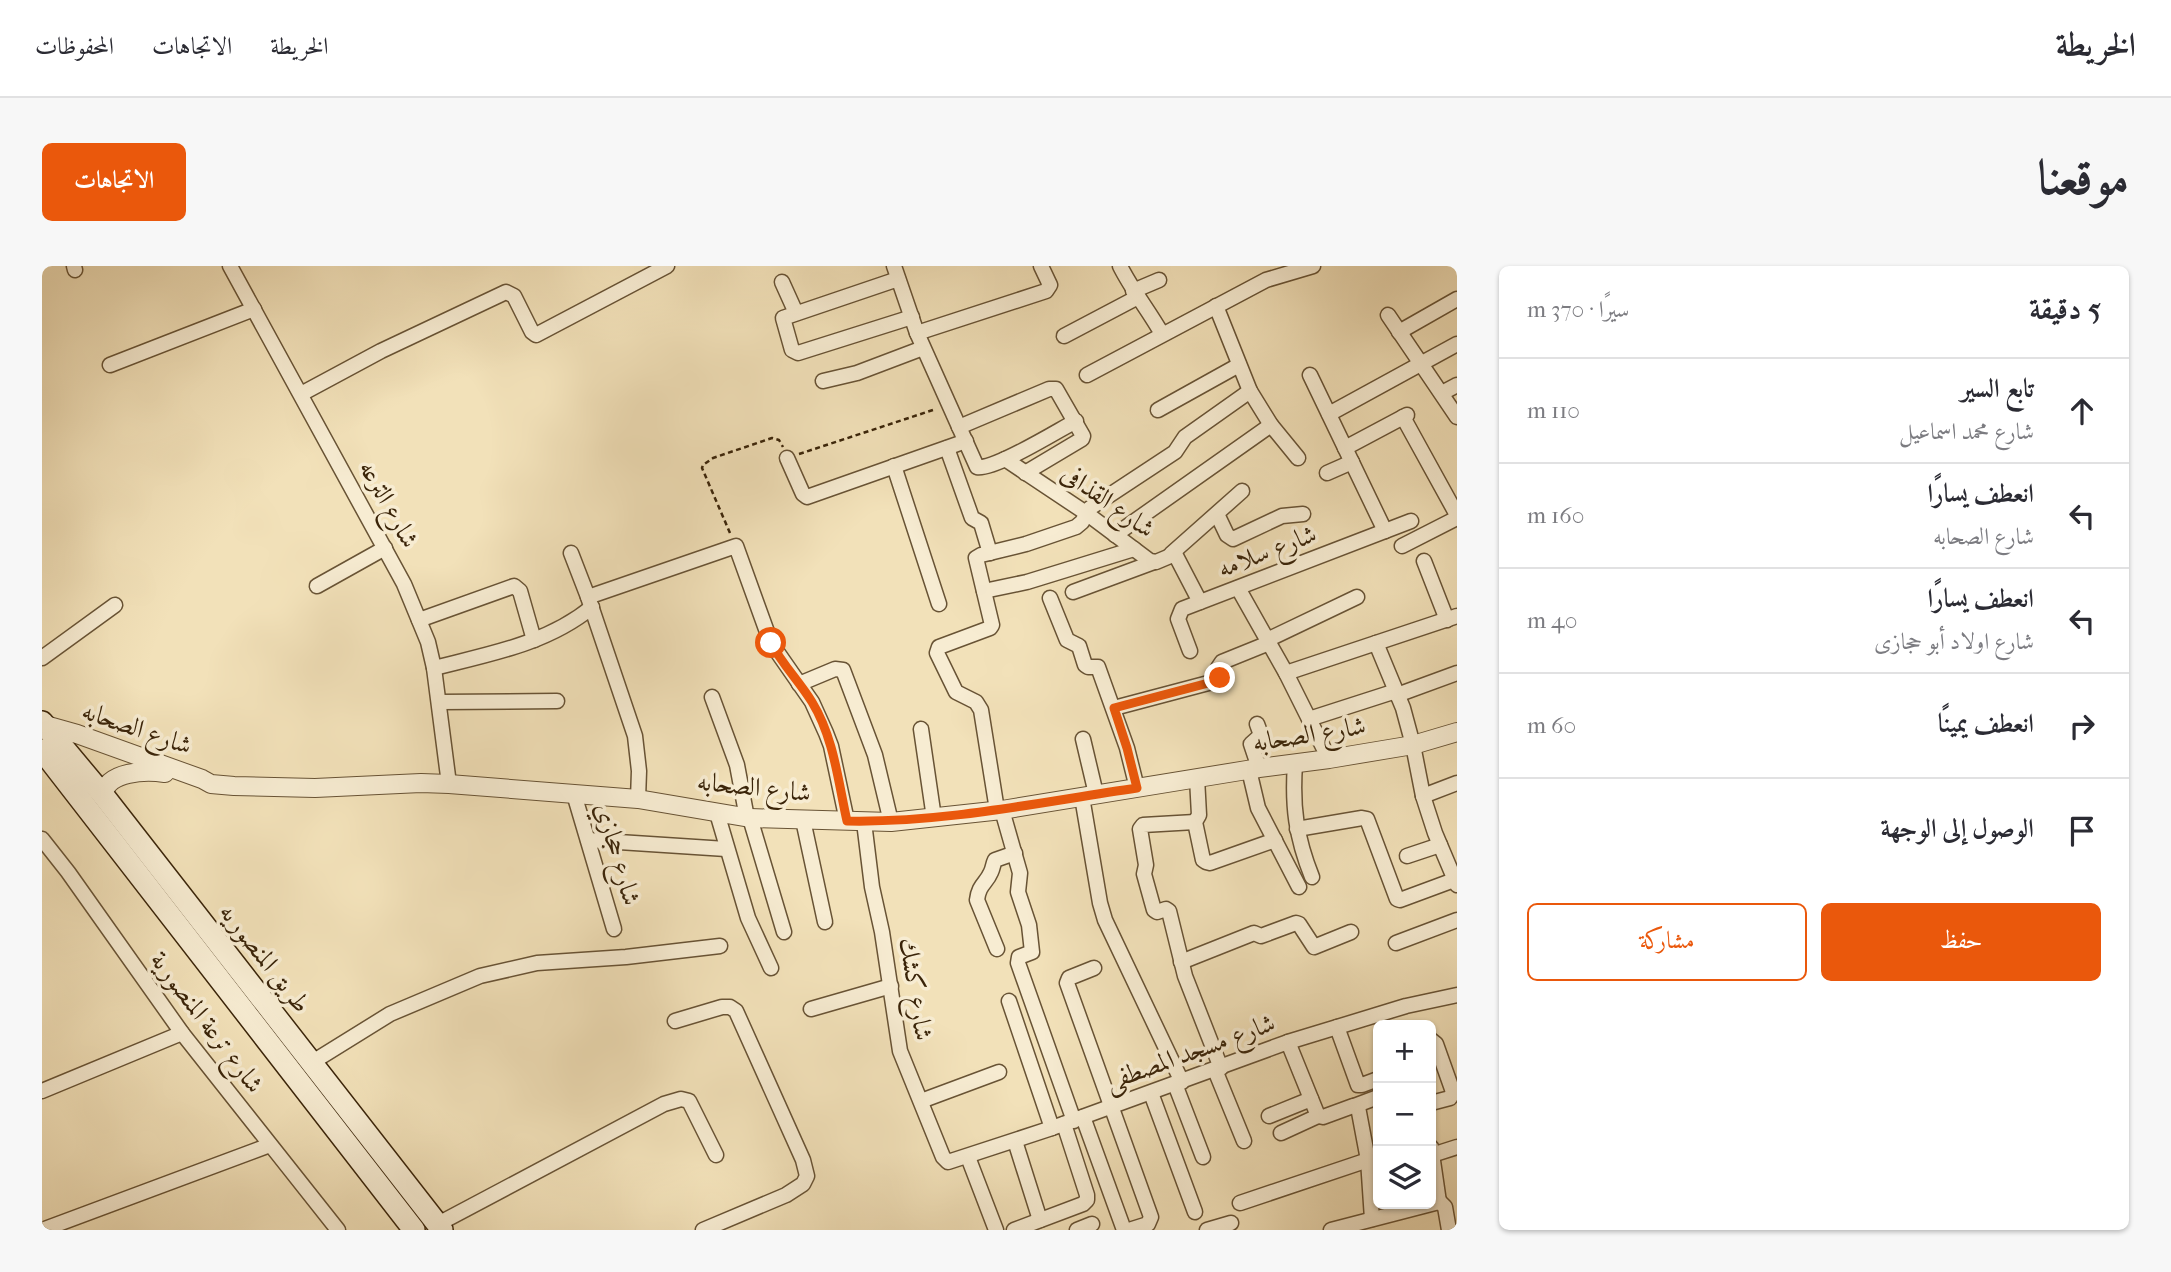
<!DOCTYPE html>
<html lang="ar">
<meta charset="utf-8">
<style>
:root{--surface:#fff;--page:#f7f7f7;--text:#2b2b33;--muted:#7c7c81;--line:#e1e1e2;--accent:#ea580c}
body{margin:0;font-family:"IM FELL French Canon",Amiri,serif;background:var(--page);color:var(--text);direction:rtl}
.controls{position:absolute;right:21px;bottom:21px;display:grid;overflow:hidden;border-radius:10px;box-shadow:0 2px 5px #0004}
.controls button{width:63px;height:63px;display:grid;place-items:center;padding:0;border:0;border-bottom:2px solid var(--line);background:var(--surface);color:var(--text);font:35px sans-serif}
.stop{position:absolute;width:21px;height:21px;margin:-16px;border:5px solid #ea580c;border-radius:50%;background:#fff}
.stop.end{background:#ea580c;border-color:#fff;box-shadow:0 2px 7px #0008}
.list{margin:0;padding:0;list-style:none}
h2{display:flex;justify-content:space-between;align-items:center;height:91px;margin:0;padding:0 28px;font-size:30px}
h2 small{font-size:23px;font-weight:400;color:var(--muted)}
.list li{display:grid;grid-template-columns:46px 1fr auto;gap:21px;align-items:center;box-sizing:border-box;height:105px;padding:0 28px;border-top:2px solid var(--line)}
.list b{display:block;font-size:26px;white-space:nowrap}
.list p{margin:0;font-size:23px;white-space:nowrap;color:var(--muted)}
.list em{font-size:23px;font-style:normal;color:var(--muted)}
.actions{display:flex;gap:14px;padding:21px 28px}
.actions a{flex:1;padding:16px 0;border:2px solid var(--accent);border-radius:10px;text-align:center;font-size:24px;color:var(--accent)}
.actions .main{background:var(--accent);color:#fff}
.icon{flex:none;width:38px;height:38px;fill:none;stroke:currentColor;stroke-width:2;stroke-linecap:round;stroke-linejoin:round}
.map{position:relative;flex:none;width:1415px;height:964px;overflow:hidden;direction:ltr;border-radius:10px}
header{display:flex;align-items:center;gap:42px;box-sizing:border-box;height:98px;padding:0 35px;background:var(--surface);border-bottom:2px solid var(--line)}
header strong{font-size:33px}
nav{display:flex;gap:38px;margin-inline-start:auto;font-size:24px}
.intro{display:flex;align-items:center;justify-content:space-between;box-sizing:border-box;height:168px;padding:0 42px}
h1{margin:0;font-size:49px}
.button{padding:18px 32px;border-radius:10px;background:var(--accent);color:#fff;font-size:24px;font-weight:700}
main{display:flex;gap:42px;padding:0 42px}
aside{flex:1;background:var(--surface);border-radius:10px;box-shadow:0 2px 5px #0004}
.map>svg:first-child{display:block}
</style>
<header>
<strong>الخريطة</strong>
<nav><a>الخريطة</a><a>الاتجاهات</a><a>المحفوظات</a></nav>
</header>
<div class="intro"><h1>موقعنا</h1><a class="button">الاتجاهات</a></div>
<main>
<aside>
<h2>5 دقيقة<small>سيرًا · 370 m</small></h2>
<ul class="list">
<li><svg class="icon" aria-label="ahead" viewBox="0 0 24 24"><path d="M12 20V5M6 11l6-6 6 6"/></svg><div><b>تابع السير</b><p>شارع محمد اسماعيل</p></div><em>110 m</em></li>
<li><svg class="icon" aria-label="left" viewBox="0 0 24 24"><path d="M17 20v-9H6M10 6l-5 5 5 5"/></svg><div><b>انعطف يسارًا</b><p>شارع الصحابه</p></div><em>160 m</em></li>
<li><svg class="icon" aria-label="left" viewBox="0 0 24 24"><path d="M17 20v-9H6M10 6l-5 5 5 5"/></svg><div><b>انعطف يسارًا</b><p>شارع اولاد أبو حجازى</p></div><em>40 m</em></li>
<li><svg class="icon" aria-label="right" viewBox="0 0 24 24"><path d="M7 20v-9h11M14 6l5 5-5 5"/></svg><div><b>انعطف يمينًا</b></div><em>60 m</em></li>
<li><svg class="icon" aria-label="arrive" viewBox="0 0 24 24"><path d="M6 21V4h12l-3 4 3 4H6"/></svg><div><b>الوصول إلى الوجهة</b></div></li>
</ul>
<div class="actions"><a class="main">حفظ</a><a>مشاركة</a></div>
</aside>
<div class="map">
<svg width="1415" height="964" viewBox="0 0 1415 964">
<rect width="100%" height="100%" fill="#f2e1b9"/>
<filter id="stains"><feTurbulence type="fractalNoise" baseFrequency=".00286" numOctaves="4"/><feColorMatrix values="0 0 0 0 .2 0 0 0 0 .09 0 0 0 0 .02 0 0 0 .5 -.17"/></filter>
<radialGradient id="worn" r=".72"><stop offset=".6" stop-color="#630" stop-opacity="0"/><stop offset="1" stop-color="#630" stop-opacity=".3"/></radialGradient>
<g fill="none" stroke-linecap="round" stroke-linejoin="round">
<g stroke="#685335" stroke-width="17">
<g id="minor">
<path d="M32,0L33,4"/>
<path d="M188,0L362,318L386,376L392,402L407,518"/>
<path d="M852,0L875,67L935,201C953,204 1015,165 1034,155"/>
<path d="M1078,0C1090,24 1107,45 1120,68"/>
<path d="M856,13L741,52L750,84L756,87L870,51"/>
<path d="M740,16L754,47"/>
<path d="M1091,25L1117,14"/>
<path d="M1174,40L1208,125L1229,159L1256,192"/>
<path d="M1346,49L1415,151"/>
<path d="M1357,66L1415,33"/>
<path d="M875,67L1004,25L1008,19L999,0"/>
<path d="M1022,70L1096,31"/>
<path d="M68,99L212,43"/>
<path d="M1045,109L1224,14L1271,0"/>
<path d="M1268,109L1343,265"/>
<path d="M781,115L815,107L881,82"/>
<path d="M1400,127L1415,119"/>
<path d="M259,128L339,85L464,26L472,30L490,66L494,69L625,0"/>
<path d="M1116,144L1197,99"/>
<path d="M1287,148L1415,78"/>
<path d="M1361,151L1415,249"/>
<path d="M917,161L1007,123H1014L1041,170L1040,173L983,207"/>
<path d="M905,182L930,252L939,257L948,287"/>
<path d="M1303,182L1365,149"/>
<path d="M745,192L761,228L765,231L924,175"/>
<path d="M963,193L1044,247L1108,295L1114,296L1133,288L1158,336"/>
<path d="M852,200L897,338"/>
<path d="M1285,207L1310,196"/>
<path d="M1175,248L1185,269L1191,273L1240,250L1261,248"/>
<path d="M1073,269L1229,159"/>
<path d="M1360,280L1415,252"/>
<path d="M529,287L546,331L593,470L597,505L596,533"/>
<path d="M1129,288L1200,225"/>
<path d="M1382,295L1405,354"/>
<path d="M275,320L343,282"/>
<path d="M1196,322L1244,407L1287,493"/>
<path d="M942,325L985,316L1092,283"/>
<path d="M1031,326L1112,296"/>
<path d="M546,331L694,280L729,377L770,436L784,467L789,480L805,555"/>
<path d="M1008,332L1025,374L1037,380L1043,399L1046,401H1056L1085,482L1095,522"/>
<path d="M377,354L472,320L478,325L492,374"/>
<path d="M1225,374L1315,331"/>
<path d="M1334,377L1361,442L1371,479L1381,530L1393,567L1415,619"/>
<path d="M1148,385L1136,353L1140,343L1369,255"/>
<path d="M0,392L73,339"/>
<path d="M392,402C447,388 505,378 550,341"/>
<path d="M1244,407L1415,350"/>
<path d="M757,418L793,403L801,404L833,489L849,556"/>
<path d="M1355,429L1415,407"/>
<path d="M670,431L695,499L705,552"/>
<path d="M398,436L515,435"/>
<path d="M1072,442L1174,415L1178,412L1176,402L1180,396L1227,377"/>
<path d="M1267,453L1354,425"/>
<path d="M1215,458L1219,469L1209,478L1217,502"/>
<path d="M879,463L892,552"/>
<path d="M1041,473L1054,528"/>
<path d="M1253,498C1250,540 1254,571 1270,611"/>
<path d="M1207,504L1216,542L1257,621"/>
<path d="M1155,512L1157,549L1153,556L1161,594L1164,596L1168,597L1233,574"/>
<path d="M532,528L572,663"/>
<path d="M1381,530L1415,517"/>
<path d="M1040,531L1058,637L1063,654L1140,816"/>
<path d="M955,544L939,444L934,436L914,426L895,387L897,381L948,362L950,359L934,292L939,289L984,278L1034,261L1040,256L1048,242L1133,186L1143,171L1208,125"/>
<path d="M960,544L978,607L976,626L987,659L990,686L977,691L976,697L1032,855"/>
<path d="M675,547L706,652L729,702"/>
<path d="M708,552L742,666"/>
<path d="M761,554L783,656"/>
<path d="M822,556L830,621L840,666L858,785L901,891L906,896L1010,862L1246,776L1364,740L1415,729"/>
<path d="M1153,556L1101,559L1098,563L1104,599L1102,608L1112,644L1115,646L1124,643L1127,645L1143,710L1179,802"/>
<path d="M1255,563L1320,552L1325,553L1355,633L1358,634L1412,614"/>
<path d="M0,573L26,606L140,767L296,964"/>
<path d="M546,574L684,583"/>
<path d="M1365,590L1398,579"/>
<path d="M1354,677L1415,654"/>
<path d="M955,683L935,634C937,618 944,618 949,606C951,602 951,598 953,594L973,587"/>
<path d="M1139,696L1212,667L1219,670L1254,657L1257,658L1272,681L1309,666"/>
<path d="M1052,702L1027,712L1025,717L1109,951L1106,958L1087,964"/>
<path d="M967,735L1010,862"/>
<path d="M769,743L849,720"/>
<path d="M633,755L680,741H688L694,745L761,894L765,910L761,918L744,929L661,964"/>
<path d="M1295,761L1316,819H1320L1336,813"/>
<path d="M1389,774L1394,778L1411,826L1408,832L1389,837"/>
<path d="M1246,776L1276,850L1281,851L1311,840L1316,841L1326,894L1330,953"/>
<path d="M269,797L348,748L438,710L495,697L584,691L678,680"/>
<path d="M1173,804L1202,875"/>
<path d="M1133,818L1161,891"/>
<path d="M0,825L140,767"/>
<path d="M1109,827L1153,946"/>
<path d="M879,835L957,806"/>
<path d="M1312,840L1336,831"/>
<path d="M1227,850L1269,833"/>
<path d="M1041,851L1082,964"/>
<path d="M1239,867L1276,850"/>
<path d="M973,875L998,954"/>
<path d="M1390,889L1415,881"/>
<path d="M926,891L954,964"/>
<path d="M1398,936L1403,941L1407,964"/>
<path d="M1198,937L1326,894"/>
<path d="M396,958L622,838L639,833L647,835L674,889"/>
<path d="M0,964L228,879"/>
<path d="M972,964L1041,938L1045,934V929L1022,858"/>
<path d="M1035,964L1050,958"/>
<path d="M1165,964L1189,957"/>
<path d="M1289,964L1397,936L1389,881"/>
</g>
</g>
<g stroke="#685335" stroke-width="20">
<g id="tertiary">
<path d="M3,459L35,468L160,513L169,518L192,520L273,522L379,517L407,518L596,533L708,552L849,556L960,544L1217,502L1287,493L1371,479L1415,466"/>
<path d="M61,529C65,505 104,504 123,507"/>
</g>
</g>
<g stroke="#3a2409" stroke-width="24">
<g id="secondary">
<path d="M0,456L61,529L400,964"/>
<path d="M0,484L372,964"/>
</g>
</g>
<g stroke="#3a2409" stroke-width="2.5" stroke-dasharray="5 3.5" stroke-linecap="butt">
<path d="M757,188L894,143"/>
<path d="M688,267L660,202L661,199L671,192L730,172L737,174L741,181"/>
</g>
<use href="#minor" stroke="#f7ecd2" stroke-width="14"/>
<use href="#tertiary" stroke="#f7ecd2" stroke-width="18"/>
<use href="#secondary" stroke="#f7ecd2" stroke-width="21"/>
</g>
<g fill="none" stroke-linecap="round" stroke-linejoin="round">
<path stroke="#ea580c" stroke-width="9" d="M729,377C740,398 757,415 770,436C792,472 796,515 805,555C902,557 998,536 1095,522L1085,482L1072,442L1174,415L1178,412"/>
</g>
<g text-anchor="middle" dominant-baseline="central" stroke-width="7" stroke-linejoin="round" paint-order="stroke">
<g font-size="26" fill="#3a2409" stroke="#f7ecd2">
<text transform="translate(1066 235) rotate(35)">شارع القذافى</text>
<text transform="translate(347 238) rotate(61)">شارع الترعه</text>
<text transform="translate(1225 285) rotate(-21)">شارع سلامه</text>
<text transform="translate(95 462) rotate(19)">شارع الصحابه</text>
<text transform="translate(1267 468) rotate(-9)">شارع الصحابه</text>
<text transform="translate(712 521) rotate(6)">شارع الصحابه</text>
<text transform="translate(576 588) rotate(74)">شارع حجازي</text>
<text transform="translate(223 692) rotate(52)">طريق المنصوريه</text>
<text transform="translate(874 723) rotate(81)">شارع كشك</text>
<text transform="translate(165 756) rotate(53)">شارع ترعة المنصورية</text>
<text transform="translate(1148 786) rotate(-20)">شارع مسجد المصطفى</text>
</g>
</g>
<rect width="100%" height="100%" filter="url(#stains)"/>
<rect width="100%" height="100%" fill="url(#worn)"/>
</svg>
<div class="controls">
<button>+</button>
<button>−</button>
<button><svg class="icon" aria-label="layers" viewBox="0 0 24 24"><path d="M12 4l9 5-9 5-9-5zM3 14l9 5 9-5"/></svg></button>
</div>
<div class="stop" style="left:729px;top:377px"></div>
<div class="stop end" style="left:1178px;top:412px"></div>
</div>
</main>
